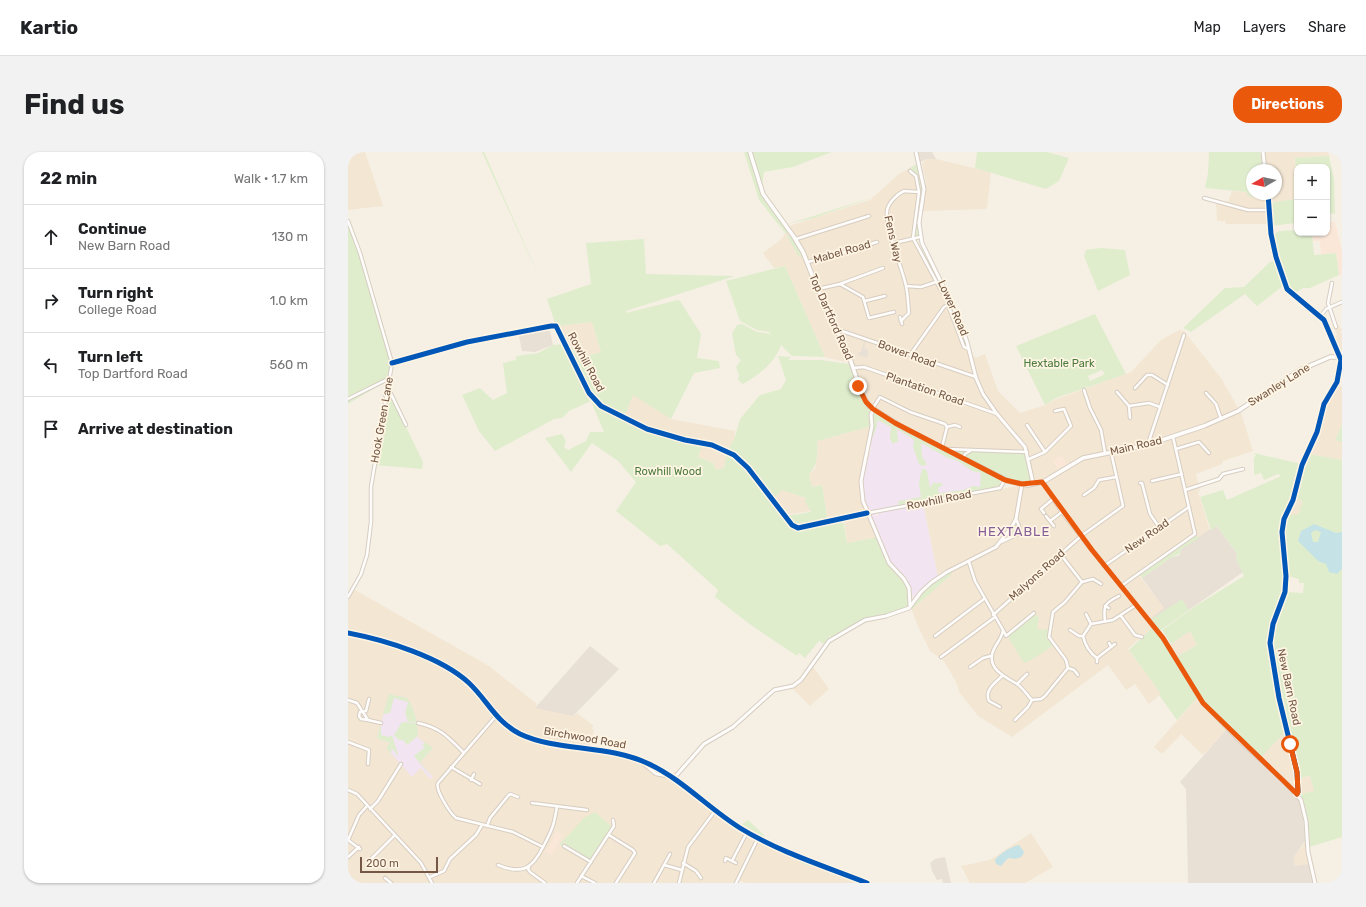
<!DOCTYPE html>
<meta charset="utf-8">
<style>
:root{--surface:#fff;--page:#f2f2f2;--text:#202124;--muted:#757577;--line:#e0e0e0;--accent:#ea580c}
body{margin:0;font-family:Rubik,sans-serif;background:var(--page);color:var(--text)}
.controls{position:absolute;right:12px;top:12px;display:grid;overflow:hidden;border-radius:8px;box-shadow:0 1px 3px #0004}
.controls button{width:36px;height:36px;display:grid;place-items:center;padding:0;border:0;border-bottom:1px solid var(--line);background:var(--surface);color:var(--text);font:20px sans-serif}
.compass{position:absolute;left:898px;top:12px;width:36px;height:36px;border-radius:50%;background:var(--surface);box-shadow:0 1px 3px #0004;rotate:261deg}
.scale{position:absolute;left:12px;bottom:10px;width:78px;box-sizing:border-box;padding-left:4px;border:2px solid #745744;border-top:0;font-size:11px;line-height:14px;white-space:nowrap;color:#745744;-webkit-text-stroke:3px #fff5e4;paint-order:stroke}
.stop{position:absolute;width:12px;height:12px;margin:-9px;border:3px solid #ea580c;border-radius:50%;background:#fff}
.stop.end{background:#ea580c;border-color:#fff;box-shadow:0 1px 4px #0008}
.list{margin:0;padding:0;list-style:none}
h2{display:flex;justify-content:space-between;align-items:center;height:52px;margin:0;padding:0 16px;font-size:17px}
h2 small{font-size:13px;font-weight:400;color:var(--muted)}
.list li{display:grid;grid-template-columns:26px 1fr auto;gap:12px;align-items:center;box-sizing:border-box;height:64px;padding:0 16px;border-top:1px solid var(--line)}
.list b{display:block;font-size:15px;white-space:nowrap}
.list p{margin:0;font-size:13px;white-space:nowrap;color:var(--muted)}
.list em{font-size:13px;font-style:normal;color:var(--muted)}
.icon{flex:none;width:22px;height:22px;fill:none;stroke:currentColor;stroke-width:2;stroke-linecap:round;stroke-linejoin:round}
.map{position:relative;flex:none;width:994px;height:731px;overflow:hidden;border-radius:16px}
header{display:flex;align-items:center;gap:24px;box-sizing:border-box;height:56px;padding:0 20px;background:var(--surface);border-bottom:1px solid var(--line)}
header strong{font-size:19px}
nav{display:flex;gap:22px;margin-inline-start:auto;font-size:14px}
.intro{display:flex;align-items:center;justify-content:space-between;box-sizing:border-box;height:96px;padding:0 24px}
h1{margin:0;font-size:28px}
.button{padding:10px 18px;border-radius:16px;background:var(--accent);color:#fff;font-size:14px;font-weight:700}
main{display:flex;gap:24px;padding:0 24px}
aside{flex:1;background:var(--surface);border-radius:16px;box-shadow:0 1px 3px #0004}
.map>svg:first-child{display:block}
</style>
<header>
<strong>Kartio</strong>
<nav><a>Map</a><a>Layers</a><a>Share</a></nav>
</header>
<div class="intro"><h1>Find us</h1><a class="button">Directions</a></div>
<main>
<aside>
<h2>22 min<small>Walk · 1.7 km</small></h2>
<ul class="list">
<li><svg class="icon" aria-label="ahead" viewBox="0 0 24 24"><path d="M12 20V5M6 11l6-6 6 6"/></svg><div><b>Continue</b><p>New Barn Road</p></div><em>130 m</em></li>
<li><svg class="icon" aria-label="right" viewBox="0 0 24 24"><path d="M7 20v-9h11M14 6l5 5-5 5"/></svg><div><b>Turn right</b><p>College Road</p></div><em>1.0 km</em></li>
<li><svg class="icon" aria-label="left" viewBox="0 0 24 24"><path d="M17 20v-9H6M10 6l-5 5 5 5"/></svg><div><b>Turn left</b><p>Top Dartford Road</p></div><em>560 m</em></li>
<li><svg class="icon" aria-label="arrive" viewBox="0 0 24 24"><path d="M6 21V4h12l-3 4 3 4H6"/></svg><div><b>Arrive at destination</b></div></li>
</ul>
</aside>
<div class="map">
<svg width="994" height="731" viewBox="0 0 994 731">
<rect width="100%" height="100%" fill="#f6f0e4"/>
<g fill="#f3e6d3">
<path d="M17,0L35,54L0,58V3Z"/>
<path d="M915,0H980L981,4L947,6L949,47L921,51V72H877L878,69H869L868,49L880,50L884,39L899,40V43L913,46V42H928V18H918Z"/>
<path d="M578,7H588L643,20L639,57L575,59L578,30L574,12Z"/>
<path d="M567,13L573,36L565,87L601,149L598,152L615,196L628,206L637,202L650,239L672,261L697,253L708,247L783,220L813,188L831,178L836,179L873,226L893,261L905,299L875,309L874,312L848,322L852,339L850,340L862,379L851,386L845,384L790,422L816,456L805,475L780,497L813,542L801,552L787,532L778,538L760,513L664,585L630,564L612,541L608,530L596,509L582,499L569,472L562,453L590,425L575,351L674,333L596,297L525,257L517,246L506,212L477,205L437,114L426,116L415,101L434,87L441,74L522,48L551,22Z"/>
<path d="M244,170L253,200L236,205L218,192L208,174Z"/>
<path d="M991,174L994,178L992,181H994V210L993,201L984,186L989,183L986,176Z"/>
<path d="M990,232L994,235V273L987,288L994,290V308L961,302L977,250Z"/>
<path d="M285,242L323,267L387,279V285L379,299L376,316L368,318L365,311L350,305L355,291L316,282L276,266Z"/>
<path d="M524,274L513,329L515,349L530,385L499,391L496,366L480,369L474,333L464,335L461,322L467,317L470,298L469,289Z"/>
<path d="M434,338L458,346L457,349L463,359L437,363L425,347Z"/>
<path d="M948,340L969,345L964,366L939,363L945,354Z"/>
<path d="M5,437L141,514L189,552L187,555L225,564L229,561L246,574L244,576L246,579L241,594L281,602L291,608L297,615L308,622L324,625L367,659L417,690L519,731H398L390,728L388,731H0V445Z"/>
<path d="M842,479L849,493L828,505L823,496V492Z"/>
<path d="M465,515L481,537L462,554L444,536L458,524Z"/>
<path d="M850,545L879,577L855,603L833,582L814,602L806,595Z"/>
<path d="M939,576L947,608V637L912,606Z"/>
<path d="M962,623L967,639L953,642L951,627Z"/>
<path d="M683,681L705,715L677,731H622L613,714L642,708Z"/>
<path d="M958,689L961,712L947,714L946,705Z"/>
</g>
<g fill="#fbe7d8">
<path d="M987,70L994,99V122L991,123L988,101L973,102L972,89H965L964,81H979V71Z"/>
<path d="M714,304L719,312L709,317L705,308Z"/>
<path d="M209,679L214,682L204,703L198,700Z"/>
</g>
<g fill="#e8dfd5">
<path d="M568,0H584L588,7H578L571,11Z"/>
<path d="M201,175L205,193L187,200L174,199L170,179Z"/>
<path d="M517,187H519L516,196L520,198V206L510,203L511,200H513Z"/>
<path d="M868,373L888,400L889,409L895,420L811,479L801,468L816,456L794,426L824,405L830,404L833,401L832,398Z"/>
<path d="M242,494L271,517L225,564L187,556Z"/>
<path d="M879,577L894,593L931,626L952,649L955,665L957,689L946,705L947,714L961,712L966,731H840L838,637L832,630Z"/>
<path d="M597,705L603,731H595L594,727L589,728L584,719L582,711L587,707Z"/>
</g>
<g fill="#f2e4f0">
<path d="M525,260L549,275L649,327L645,336L523,359L519,355L516,349L514,329L523,296L522,292L525,274Z"/>
<path d="M575,352L590,425L564,451L565,445L559,426L542,410L522,363L526,362L529,364L531,360Z"/>
<path d="M41,542L59,546L64,554L69,570L70,586L85,596L72,610L85,625L82,627L73,616L64,625L38,596L42,591L29,586Z"/>
</g>
<g fill="#dfedcd" fill-rule="evenodd">
<path d="M134,0H136L200,145Z"/>
<path d="M396,0H401L416,48L440,80L438,82L411,48Z"/>
<path d="M404,0H484L445,15L416,20L414,34Z"/>
<path d="M629,0H699L721,6L711,29L698,37L627,16Z"/>
<path d="M861,0H912L917,18H904V42H913V46L899,44V40L857,36L860,21Z"/>
<path d="M981,4L986,27L987,62L979,61V15H949V36L947,6Z"/>
<path d="M571,11L576,37L571,65L572,85L566,86L571,40L568,22L563,19L562,16Z"/>
<path d="M526,45L466,66L440,72Z"/>
<path d="M949,47L947,71L924,74L921,51Z"/>
<path d="M0,70L12,105L42,207L41,219L37,230L0,252Z"/>
<path d="M949,78V81H964L966,103L988,101L991,123L962,136H955L947,141L941,134L925,83L931,79Z"/>
<path d="M443,82L452,98L454,105L450,103L439,84Z"/>
<path d="M296,87L298,122L387,124L278,159V161L330,148L332,149L353,182L349,206L371,209L372,216L346,221L323,267L285,243L276,266L316,283L355,291L350,305L365,311L368,318L376,316L379,299L387,285L392,267L412,243L433,237L438,228L430,204L443,205L440,208H473L501,212L512,242L522,259L524,274L469,289C470,301 470,314 461,322L464,335L474,333L480,370L495,367L499,391L530,385L541,411L556,428L560,436L562,452L560,455L551,459L517,468L484,486L482,484L476,492L471,489L457,506L451,501L449,504L400,471L367,445L370,438L319,392L312,394L268,359L288,330L270,309L244,291L223,320L197,286L214,282L218,289L216,295L220,298L238,289L242,280H256L243,249L221,259L214,266L206,267L147,299L131,279L114,243L132,236L145,248L159,241L155,211L168,208V204L190,201L205,193L218,192L236,205L253,200L244,170L208,174L199,147L243,132L238,91ZM434,338L458,346L457,349L463,360L437,364L425,347Z"/>
<path d="M753,96L777,98L782,123L750,139L736,104L738,98Z"/>
<path d="M927,108L935,134L909,154L897,142L843,180L835,176L877,136L896,135L922,110Z"/>
<path d="M437,114L477,205L444,204L433,193C427,211 411,223 395,232L390,228L391,223L388,215L393,208L388,203L384,181L389,173L394,172L409,180L423,182L421,180L409,178L392,169L378,129Z"/>
<path d="M601,154L605,156L618,189V194Z"/>
<path d="M747,162L778,222L708,246L697,253L668,194ZM754,218L757,222L742,229L740,224Z"/>
<path d="M38,238L43,244L75,310L74,317L26,313Z"/>
<path d="M525,260L549,275L652,328V333L645,336L549,355L551,349L573,345L571,331L574,317H577L579,319L582,336L585,331H593L595,333L590,336L591,341H593L616,338L625,334L632,335L633,321L624,319L610,309L600,306L573,291L574,304L579,313L574,314L571,312L565,295L566,288L549,277L550,289L545,292L542,287L543,275L529,268V274L522,292L525,274Z"/>
<path d="M994,273V290L987,288Z"/>
<path d="M597,297L679,301L685,331C667,337 616,306 597,297Z"/>
<path d="M906,301L954,312L946,343L934,373L938,416L936,437L921,489L940,592L947,610L949,637L948,638L945,637L948,635L946,615L936,581L912,606L894,590L856,550L828,505L849,493L842,479L823,492L814,478L849,453L896,424L889,409L888,400L869,374L863,378L852,345L875,338L879,348L933,324L930,322L916,328L913,321L906,323V305L908,304Z"/>
<path d="M960,302L994,308V685L961,695L957,658L953,642L966,639L962,623L951,627L923,498L924,480L938,440L955,441L956,431H951V427L940,424L935,385L939,362L947,363L951,361L953,357L950,355L954,354V348L947,346L954,315Z"/>
<path d="M668,367L671,374L670,381L653,389Z"/>
<path d="M848,384L851,386L832,398L833,401L824,405L794,426L792,423Z"/>
<path d="M606,417L603,423L564,457L563,453L584,430Z"/>
<path d="M834,447L841,458L811,479L802,468Z"/>
<path d="M686,460L691,466L689,477L701,478V485L706,493L685,507L676,511L660,485Z"/>
<path d="M805,475L820,496L850,545L829,568L811,543L813,542L781,498Z"/>
<path d="M41,542L59,546L64,554L69,570H60L57,561L60,550L46,546L42,561L35,562Z"/>
<path d="M54,570L69,571V573L70,584L59,593L55,588H51L46,583Z"/>
<path d="M33,572V583L41,585L44,583L50,603L49,604L46,598L42,597L44,600L42,601L38,596L42,591L29,586Z"/>
<path d="M77,590L85,596L72,610L84,626L66,604L77,595L74,593Z"/>
<path d="M247,660L263,674L244,707L240,708L220,695L217,690L214,694L212,692L236,666Z"/>
<path d="M400,668L416,683L417,689L390,675Z"/>
<path d="M445,702L476,716L473,717L455,712L446,706Z"/>
</g>
<g fill="#c5e3e6" fill-rule="evenodd">
<path d="M966,372L988,381L994,380V417L989,422L981,420L978,412L970,409L950,389L953,379ZM967,378L973,380L970,390H965L963,381Z"/>
<path d="M671,693L676,700C674,708 666,707 660,706L653,714L648,712L647,708C651,702 664,694 671,693Z"/>
</g>
<g fill="none" stroke-linecap="round" stroke-linejoin="round">
<g stroke="#d7cdc2" stroke-width="4.5">
<g id="minor">
<path d="M562,19L568,24L571,40L565,86L594,140"/>
<path d="M856,46L900,58H921"/>
<path d="M0,69L12,101L44,211L23,335V370L19,403L13,422L0,445"/>
<path d="M448,87L521,64"/>
<path d="M546,91L572,85"/>
<path d="M459,110L482,105L529,90"/>
<path d="M984,131L980,151L988,175"/>
<path d="M492,132L515,145L521,166L546,160"/>
<path d="M558,134L573,135L588,130"/>
<path d="M470,137L492,132L535,116"/>
<path d="M517,149L537,144"/>
<path d="M600,153L616,195L621,197"/>
<path d="M552,165L554,172"/>
<path d="M972,165L978,157L994,150"/>
<path d="M553,169L561,161C560,152 560,143 558,134C554,115 537,76 539,59C540,51 549,42 556,39L571,40"/>
<path d="M490,179H494L628,225"/>
<path d="M562,203L596,155L604,151"/>
<path d="M44,211L119,190L203,174H208L241,241L253,254L299,277L337,288L364,293L386,303L400,316L440,370L447,375L497,366"/>
<path d="M505,216L516,215L649,262"/>
<path d="M39,234L43,242"/>
<path d="M787,236L799,223H804L820,233"/>
<path d="M736,238L742,256L753,278L757,301"/>
<path d="M769,240L781,254L801,251L812,255"/>
<path d="M858,241L868,252L873,267"/>
<path d="M37,243L43,242L58,273"/>
<path d="M0,247L40,227"/>
<path d="M781,254L782,266"/>
<path d="M525,256L532,245L562,260L597,272L599,275"/>
<path d="M679,273L697,300"/>
<path d="M599,275L607,273L612,275"/>
<path d="M800,292L836,183"/>
<path d="M594,295L599,275"/>
<path d="M599,297L679,300"/>
<path d="M828,297L851,290L861,301"/>
<path d="M615,306L617,302L622,299"/>
<path d="M681,307L697,300L723,274L716,257L707,259"/>
<path d="M804,329L834,322"/>
<path d="M792,331H794L802,362L811,375"/>
<path d="M837,338L871,327L875,322L895,317"/>
<path d="M736,343L746,336L751,328L768,325"/>
<path d="M520,361L652,336L657,328"/>
<path d="M696,361L693,357L705,347"/>
<path d="M698,364L706,374"/>
<path d="M702,369L714,360"/>
<path d="M653,390L670,382L671,374L668,367"/>
<path d="M713,403L734,430"/>
<path d="M621,410L627,429L655,478C654,488 645,494 644,503C641,518 659,526 669,532C675,536 679,543 684,548L693,547L697,544L720,516L718,508L701,485L705,460L717,450L734,430L745,427L753,432"/>
<path d="M756,414L841,355"/>
<path d="M773,434L847,382L825,285"/>
<path d="M757,454L761,456"/>
<path d="M738,462L743,472"/>
<path d="M645,463L733,384L775,354L763,300"/>
<path d="M773,464L787,483L794,485"/>
<path d="M757,469C755,453 757,451 771,444"/>
<path d="M655,478L658,484L686,461"/>
<path d="M722,478L731,484H735"/>
<path d="M587,484L636,447"/>
<path d="M761,491L763,494"/>
<path d="M767,492L749,506C742,501 737,493 735,484L743,472L765,468L788,453"/>
<path d="M593,505L647,465"/>
<path d="M749,510V506"/>
<path d="M622,515L635,506L643,504"/>
<path d="M720,516L726,518L730,523"/>
<path d="M669,532L679,522"/>
<path d="M0,548L9,551L20,568L33,571"/>
<path d="M652,555L641,549C636,538 647,531 654,524"/>
<path d="M148,564L90,631C87,638 102,661 108,666L165,680L195,695"/>
<path d="M20,568L13,567L11,564L12,560L18,559L21,547"/>
<path d="M667,568L680,555L684,548"/>
<path d="M70,571C93,576 100,585 115,600"/>
<path d="M0,590L21,598L20,612"/>
<path d="M292,609L308,622L324,625"/>
<path d="M103,615L132,632"/>
<path d="M123,628L126,622"/>
<path d="M0,638L9,642L73,711L84,731"/>
<path d="M184,651L239,658"/>
<path d="M22,657L30,649L53,612"/>
<path d="M139,674L142,666L160,644L162,642L170,645"/>
<path d="M261,683L285,698L287,701L268,731"/>
<path d="M216,694L243,710"/>
<path d="M12,697L0,688L11,663L19,654"/>
<path d="M0,705L11,695"/>
<path d="M377,709L378,706L388,711"/>
<path d="M384,709L399,680"/>
<path d="M20,710L47,683"/>
<path d="M335,711L348,719L353,726"/>
<path d="M150,713C174,723 184,717 195,695C204,678 206,674 209,654"/>
<path d="M316,713L322,702"/>
<path d="M181,715L180,717L182,720L197,731"/>
<path d="M233,724L247,731"/>
<path d="M82,725L96,719L102,707L128,683L134,673"/>
<path d="M37,726L43,731"/>
<path d="M229,731L266,674L265,668"/>
<path d="M306,731L316,713L334,718"/>
<path d="M331,731L340,695L367,659"/>
<path d="M388,731L410,686"/>
</g>
</g>
<g stroke="#d7cdc2" stroke-width="5">
<g id="tertiary">
<path d="M568,0L576,37L571,71L574,91L610,165L619,190L628,226L635,242L649,262L677,295L685,331"/>
<path d="M915,0L917,18"/>
<path d="M920,42L923,82L928,105L939,137L976,168L990,204"/>
<path d="M525,257L523,263L524,274L513,329L515,349L541,411L556,427L561,436L562,453"/>
<path d="M695,330L714,360L744,398L815,486L855,551L893,590L936,629L953,648L958,669L960,700L967,731"/>
<path d="M0,481C37,488 93,505 121,531C140,549 147,569 172,582C210,600 260,592 301,612C335,628 360,656 392,676C431,700 476,714 519,731"/>
<path d="M326,626L356,592L385,575L426,538L445,534L453,528L481,489L517,468L538,464L561,456L573,440L584,430L599,420L648,395L663,376L668,367L674,332"/>
<path d="M949,642L950,640L949,620L931,546L922,491L925,472L937,440L938,424L934,380L936,367L945,348L954,313L969,280L976,252L989,230L993,208"/>
</g>
</g>
<g stroke="#d6ccc1" stroke-width="5.5">
<path id="secondary" d="M402,0L415,42L446,85L455,100L468,133L502,207L514,242L521,254L554,275L660,329L680,333L695,330L735,306L799,293L856,274L890,259L952,218L982,205H994"/>
</g>
<use href="#minor" stroke="#fefdfb" stroke-width="2.5"/>
<use href="#tertiary" stroke="#fefdfb" stroke-width="3"/>
<use href="#secondary" stroke="#fefdfb" stroke-width="3.5"/>
<g stroke="#fff5e4" stroke-width="8">
<g id="cycleway">
<path d="M920,42L923,82L928,105L939,137L976,168L993,208L989,230L976,252L969,280L954,313L945,348L936,367L934,380L938,424L937,440L925,472L922,491L931,546L949,620L950,640L949,642"/>
<path d="M44,211L119,190L203,174H208L241,241L253,254L299,277L337,288L364,293L386,303L400,316L444,373L450,376L519,361"/>
<path d="M0,481C37,488 93,505 121,531C140,549 147,569 172,582C210,600 260,592 301,612C335,628 360,656 392,676C431,700 476,714 519,731"/>
</g>
</g>
<use href="#cycleway" stroke="#0057b8" stroke-width="5"/>
</g>
<g fill="none" stroke-linecap="round" stroke-linejoin="round">
<path stroke="#ea580c" stroke-width="5" d="M510,234L518,250L525,257L547,271L657,328L674,332L694,330L744,398L815,486L855,551L949,642L950,640L949,620L942,592"/>
</g>
<g text-anchor="middle" dominant-baseline="central" stroke-width="3.5" stroke-linejoin="round" paint-order="stroke">
<g font-size="11" fill="#745744" stroke="#fff5e4">
<text transform="translate(545 87) rotate(77)">Fens Way</text>
<text transform="translate(494 100) rotate(-16)">Mabel Road</text>
<text transform="translate(605 156) rotate(66)">Lower Road</text>
<text transform="translate(483 165) rotate(66)">Top Dartford Road</text>
<text transform="translate(559 202) rotate(20)">Bower Road</text>
<text transform="translate(238 210) rotate(62)">Rowhill Road</text>
<text transform="translate(931 233) rotate(-32)">Swanley Lane</text>
<text transform="translate(577 237) rotate(19)">Plantation Road</text>
<text transform="translate(34 268) rotate(-80)">Hook Green Lane</text>
<text transform="translate(788 294) rotate(-13)">Main Road</text>
<text transform="translate(591 348) rotate(-11)">Rowhill Road</text>
<text transform="translate(799 384) rotate(-35)">New Road</text>
<text transform="translate(689 423) rotate(-42)">Malyons Road</text>
<text transform="translate(941 535) rotate(78)">New Barn Road</text>
<text transform="translate(237 586) rotate(10)">Birchwood Road</text>
</g>
<g font-size="11" fill="#4c7a3b" stroke="#fff5e4">
<text x="711" y="211">Hextable Park</text>
<text x="320" y="319">Rowhill Wood</text>
</g>
<g font-size="13" letter-spacing="1" fill="#875f98" stroke="#fff5e4">
<text x="666" y="379">HEXTABLE</text>
</g>
</g>
</svg>
<div class="controls">
<button>+</button>
<button>−</button>
</div>
<svg class="compass" viewBox="-18 -18 36 36"><path d="M0-13l5 13h-10z" fill="#e53935"/><path d="M0 13l5-13h-10z" fill="#757577"/></svg>
<div class="scale">200 m</div>
<div class="stop" style="left:942px;top:592px"></div>
<div class="stop end" style="left:510px;top:234px"></div>
</div>
</main>
